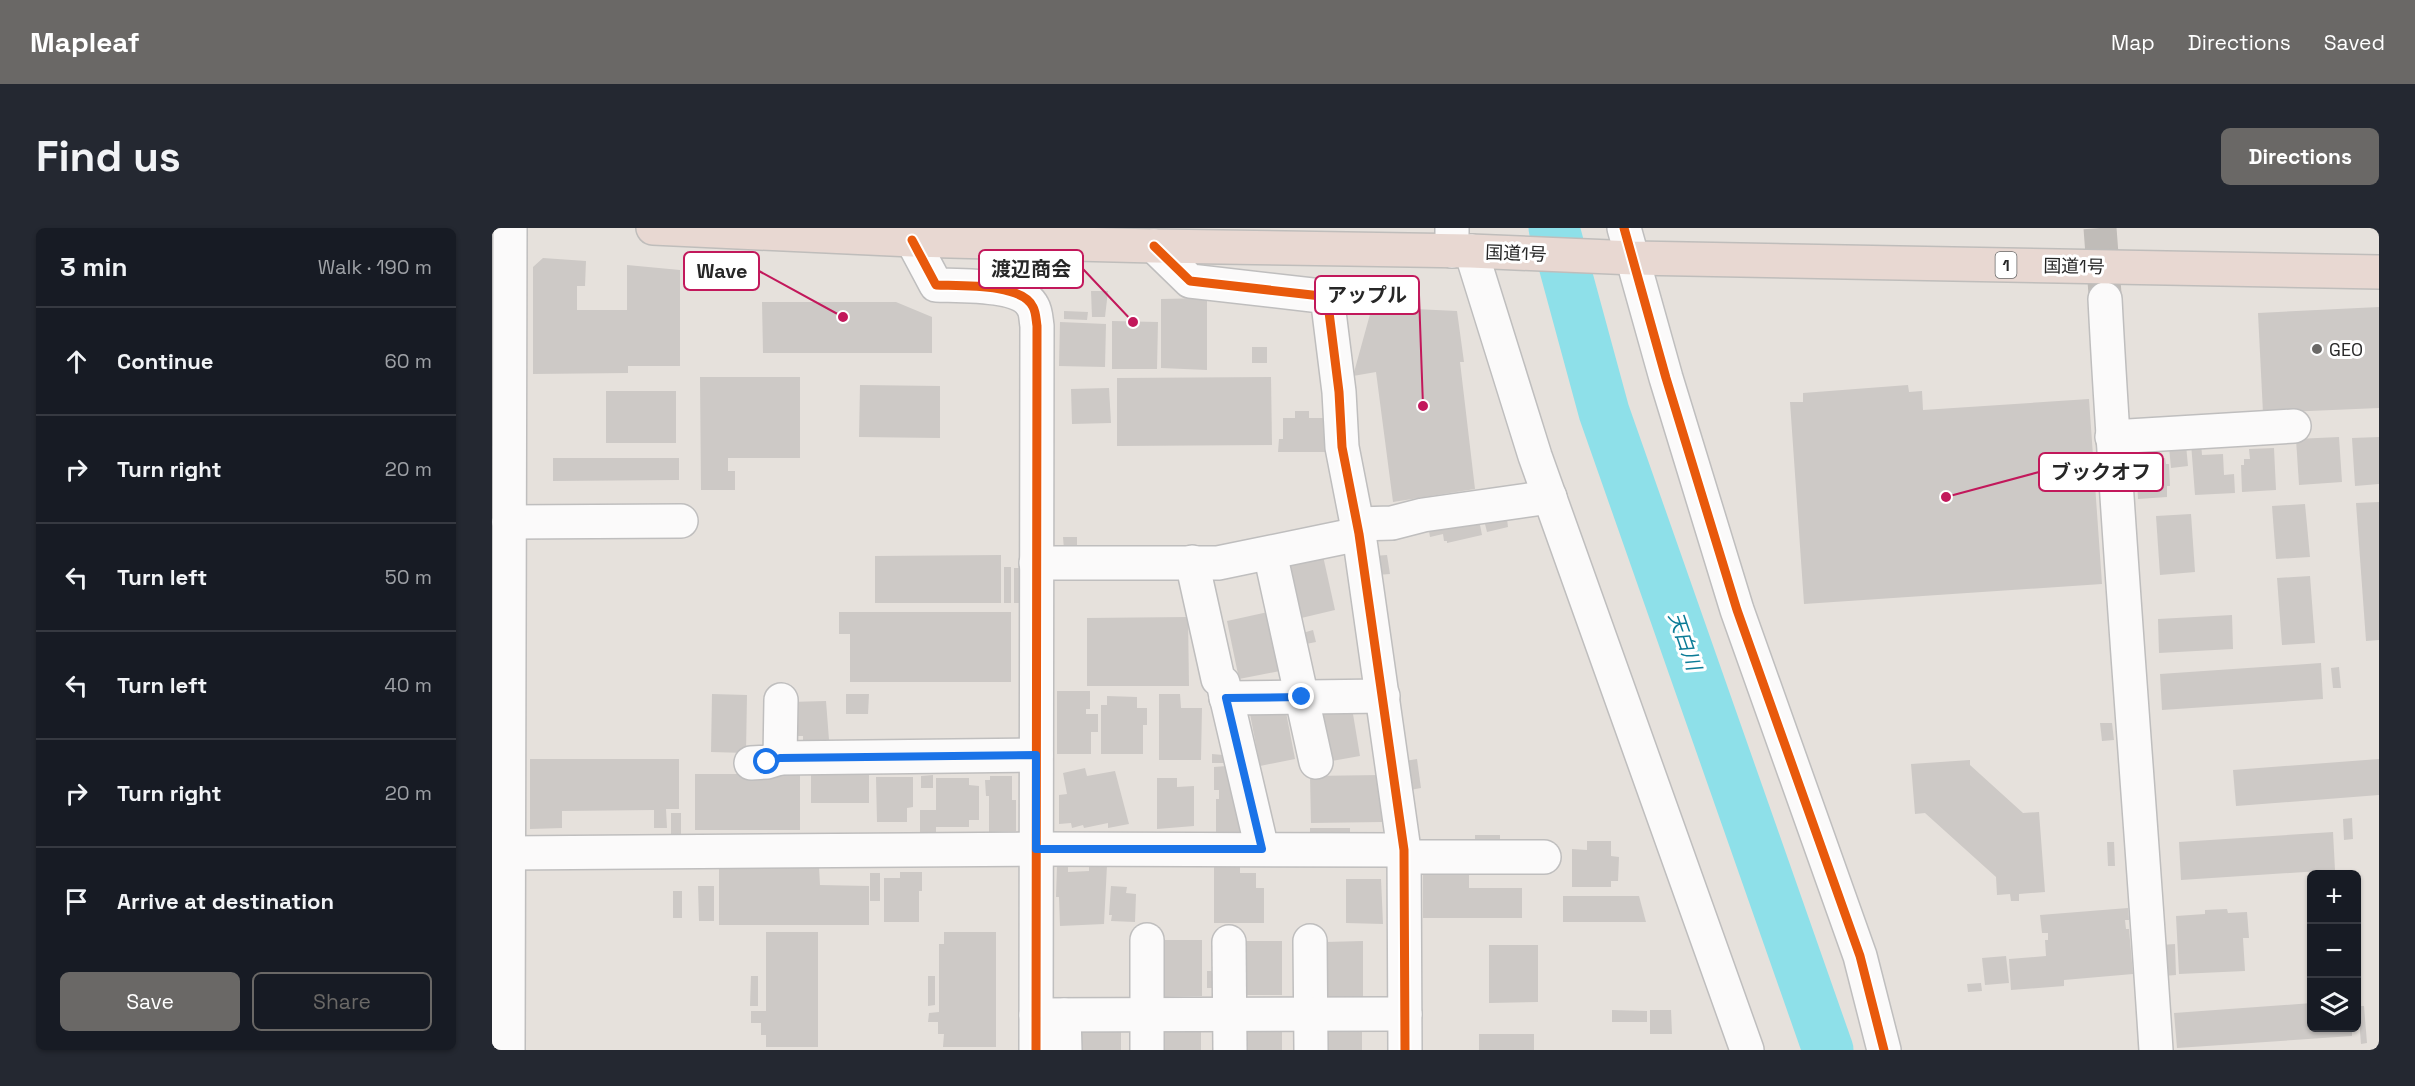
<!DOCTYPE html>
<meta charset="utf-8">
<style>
:root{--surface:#171b24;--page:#242831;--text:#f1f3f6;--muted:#9ea1a6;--line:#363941;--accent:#6a6866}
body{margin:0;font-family:"Space Grotesk","Noto Sans JP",sans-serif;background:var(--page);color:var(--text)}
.controls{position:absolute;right:18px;bottom:18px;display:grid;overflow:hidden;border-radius:9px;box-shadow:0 2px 4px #0004}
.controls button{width:54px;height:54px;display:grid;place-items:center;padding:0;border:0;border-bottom:2px solid var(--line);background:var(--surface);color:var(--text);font:30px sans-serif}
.stop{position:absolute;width:18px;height:18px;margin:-14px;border:4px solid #1a73e8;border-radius:50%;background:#fff}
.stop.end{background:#1a73e8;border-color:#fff;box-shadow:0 2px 6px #0008}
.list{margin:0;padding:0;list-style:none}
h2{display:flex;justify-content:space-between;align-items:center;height:78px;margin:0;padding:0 24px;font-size:26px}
h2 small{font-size:20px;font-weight:400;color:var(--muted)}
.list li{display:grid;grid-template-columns:39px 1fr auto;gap:18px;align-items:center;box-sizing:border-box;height:108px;padding:0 24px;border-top:2px solid var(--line)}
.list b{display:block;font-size:22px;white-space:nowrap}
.list em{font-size:20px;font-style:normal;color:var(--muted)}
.actions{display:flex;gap:12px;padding:18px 24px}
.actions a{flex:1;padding:14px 0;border:2px solid var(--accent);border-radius:9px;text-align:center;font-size:21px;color:var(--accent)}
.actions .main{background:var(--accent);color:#fff}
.icon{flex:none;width:33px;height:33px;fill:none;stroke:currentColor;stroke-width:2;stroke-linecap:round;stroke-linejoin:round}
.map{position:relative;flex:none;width:1887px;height:822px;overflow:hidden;border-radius:9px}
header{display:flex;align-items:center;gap:36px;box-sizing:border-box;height:84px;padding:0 30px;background:var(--accent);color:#fff}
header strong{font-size:28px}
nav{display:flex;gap:33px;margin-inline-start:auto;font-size:21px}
.intro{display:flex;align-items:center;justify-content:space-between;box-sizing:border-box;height:144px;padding:0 36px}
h1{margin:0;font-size:42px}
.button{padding:15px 27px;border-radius:9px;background:var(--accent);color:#fff;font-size:21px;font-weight:700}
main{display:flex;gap:36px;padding:0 36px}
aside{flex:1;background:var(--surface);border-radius:9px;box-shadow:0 2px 4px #0004}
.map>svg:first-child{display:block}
</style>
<header>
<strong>Mapleaf</strong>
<nav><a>Map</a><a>Directions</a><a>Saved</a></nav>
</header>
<div class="intro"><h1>Find us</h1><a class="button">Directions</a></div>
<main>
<aside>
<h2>3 min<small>Walk · 190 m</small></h2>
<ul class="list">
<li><svg class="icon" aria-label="ahead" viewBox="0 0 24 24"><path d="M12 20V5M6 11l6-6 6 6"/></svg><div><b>Continue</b></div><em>60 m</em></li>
<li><svg class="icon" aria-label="right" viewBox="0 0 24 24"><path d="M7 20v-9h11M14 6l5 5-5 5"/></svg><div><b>Turn right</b></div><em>20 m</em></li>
<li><svg class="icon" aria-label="left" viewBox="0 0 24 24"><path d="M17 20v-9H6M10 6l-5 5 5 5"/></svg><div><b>Turn left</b></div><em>50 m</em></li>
<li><svg class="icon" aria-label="left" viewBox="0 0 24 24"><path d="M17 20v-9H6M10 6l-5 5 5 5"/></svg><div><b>Turn left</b></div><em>40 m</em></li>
<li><svg class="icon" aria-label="right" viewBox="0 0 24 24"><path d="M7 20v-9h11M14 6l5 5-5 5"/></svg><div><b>Turn right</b></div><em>20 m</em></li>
<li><svg class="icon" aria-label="arrive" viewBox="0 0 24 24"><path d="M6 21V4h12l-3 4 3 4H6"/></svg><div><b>Arrive at destination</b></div></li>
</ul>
<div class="actions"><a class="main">Save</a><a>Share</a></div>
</aside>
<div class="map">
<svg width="1887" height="822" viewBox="0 0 1887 822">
<rect width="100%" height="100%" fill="#e6e1dc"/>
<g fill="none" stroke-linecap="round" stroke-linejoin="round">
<path stroke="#8ee0e9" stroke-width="51" d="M1062,0L1112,184L1336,822"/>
</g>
<g fill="#cdc9c6">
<path d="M51,30L94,33L93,58H85V82H135V37L188,42V138H136V145L41,146V39Z"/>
<path d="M599,63H616L613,89H600Z"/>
<path d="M715,70V142L669,140V71Z"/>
<path d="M270,74H404L440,89V125H271Z"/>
<path d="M880,79L965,83L972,134H968L983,261L901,274L884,144L861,148Z"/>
<path d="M1887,79V180L1771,185L1766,85Z"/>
<path d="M572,83L596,84L595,92L572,91Z"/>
<path d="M620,93L666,94L665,141H620Z"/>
<path d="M568,94L614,96L613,139L567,138Z"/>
<rect x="760" y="119" width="15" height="16"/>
<path d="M208,149H308V230H236V243H243V262H209Z"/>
<path d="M779,149L780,217L625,218V150Z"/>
<path d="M368,157L448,158V210L367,209Z"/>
<path d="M1416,157L1417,164L1430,163L1431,182L1597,171L1610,356L1312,376L1298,174H1311V165Z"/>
<path d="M617,160L619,195L580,196L579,161Z"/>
<rect x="114" y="163" width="70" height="52"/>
<path d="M803,183H817V190H838V224H786L787,211H791V190H803Z"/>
<path d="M1847,209L1850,254L1807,257L1804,211Z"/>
<path d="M1887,209V256L1863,258L1860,210Z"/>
<path d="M1699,215H1709L1710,227L1731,226L1732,247L1742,246L1743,265L1703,267Z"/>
<path d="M1694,217L1696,238L1679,240L1677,219Z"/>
<path d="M1782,220L1784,262L1750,264L1749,237H1752V231H1758L1757,221Z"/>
<path d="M61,230H187V252L61,253Z"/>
<path d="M1673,230L1674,236H1677L1678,258H1675V269L1646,271L1644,231Z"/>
<path d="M1887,274V412L1874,413L1864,275Z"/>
<path d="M1813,276L1818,329L1784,331L1780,278Z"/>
<path d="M1699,286L1703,344L1668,347L1664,288Z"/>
<path d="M1015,291L1016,299L995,304L993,296Z"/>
<path d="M987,292L990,307L955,315V313H952L951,306L938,309L937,303Z"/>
<path d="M571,309H585V322H572Z"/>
<path d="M509,327V375H383V328Z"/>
<path d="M895,327L898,346L885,347L882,328Z"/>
<path d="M831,328L843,382L805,391L793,336Z"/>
<rect x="512" y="339" width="7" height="36"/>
<rect x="522" y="340" width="6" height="35"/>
<path d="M1818,348L1823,415L1790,417L1785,350Z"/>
<path d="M347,384H519V454H358V406H347Z"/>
<path d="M776,384L788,443L747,451L735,393Z"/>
<path d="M1740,387L1741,421L1667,425L1666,391Z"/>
<path d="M696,389L697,458H595V390Z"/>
<path d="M821,402L824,414L809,417L807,406Z"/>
<path d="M1829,435L1831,471L1670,482L1668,446Z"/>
<path d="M1847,439L1849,460H1841L1839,440Z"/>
<path d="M565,463H598V481H594V486H606V504H599V526H565Z"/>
<path d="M220,466L255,467L254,525L219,524Z"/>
<path d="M354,466H377L376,486H354Z"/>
<path d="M667,466H688L689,480H710L709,532H667Z"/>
<path d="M615,468L645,469V480H655V497H651V526H609V477H615Z"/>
<path d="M334,473L337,512H311V508H298L297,474Z"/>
<path d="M793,479L803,531L768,538L758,486Z"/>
<path d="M860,480L868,528L834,534L823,487Z"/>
<path d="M1608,495H1620L1622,512L1610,513Z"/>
<path d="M720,526L731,527L732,535H720Z"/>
<path d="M38,531H187V581H174L175,600H162V582L70,583V600L38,601Z"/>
<path d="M925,531L929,560L918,562L913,533Z"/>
<path d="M1887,531V567L1744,578L1741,542Z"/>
<path d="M1478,532V537L1531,585L1547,584L1553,664L1527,666V673H1519L1518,666L1505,667L1504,649L1433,585L1423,586L1419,536Z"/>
<path d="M735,538L751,604H724V571H727V562H722V539Z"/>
<path d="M593,540L595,548L623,543L637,596L616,600V595L592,600L591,597L580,600L579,595L567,596V567L575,566L571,545Z"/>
<rect x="203" y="546" width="105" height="56"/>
<rect x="319" y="547" width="58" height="28"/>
<path d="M441,547V560H429V548Z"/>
<path d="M889,547L890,594L819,595L818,548Z"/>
<path d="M498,548H520V572H524V603L497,604V568H494L493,552H498Z"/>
<path d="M384,549H421V579L415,580V594H385Z"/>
<path d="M444,550H477V557L487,558V592H477V599H444V604H428V582H444Z"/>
<path d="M665,550H685V559L702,558V598L665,601Z"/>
<rect x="179" y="585" width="10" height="22"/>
<path d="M1860,590L1861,611L1852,612L1851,591Z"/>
<path d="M818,600H858V609L818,608Z"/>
<path d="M1841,604L1843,642L1689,652L1687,614Z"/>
<path d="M983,607H1008V619L983,618Z"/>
<path d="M1095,613H1119V628L1127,629L1126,653H1119V659H1080V621L1095,622Z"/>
<path d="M1615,614H1622L1623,638H1616Z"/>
<path d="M565,637H576V644L597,643V637H615L612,696L568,698L567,669H564Z"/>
<path d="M722,637H748V645H764V660H772V695H722Z"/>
<path d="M931,637H977V660H1030V690H931Z"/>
<path d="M227,638L327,639L328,657L377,658V697H227Z"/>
<path d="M408,644H430V663H427V694H392V650H408Z"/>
<rect x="378" y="645" width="10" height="28"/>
<path d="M854,651H889L891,696L854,695Z"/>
<path d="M206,658H222V693H207Z"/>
<path d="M619,658L635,659L634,665L644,666L643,694L619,693L620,687H617Z"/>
<rect x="181" y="663" width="9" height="27"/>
<path d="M1071,668H1147L1154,694H1071Z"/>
<path d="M1636,680L1637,692H1633L1634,701H1637L1641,746L1572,752V758L1519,762L1517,731L1554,728L1553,712H1556V705H1550L1548,687Z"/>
<path d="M1735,681L1736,685L1755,684L1757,710H1751L1753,743L1687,746L1684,688L1713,686V682Z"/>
<path d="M274,704H326V819H274V807H269V795H259V783H274Z"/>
<path d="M452,704H504V819H451L452,806H446V794H436L437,785L447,784V716H452Z"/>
<path d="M673,712H710V768L673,769Z"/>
<rect x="752" y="713" width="38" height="54"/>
<path d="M871,713V769H834L833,714Z"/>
<path d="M1683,716L1684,747L1671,748L1669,717Z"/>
<path d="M997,717H1046V774L997,775Z"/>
<path d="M1514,728L1517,755L1493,757L1490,730Z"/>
<rect x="715" y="743" width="14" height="17"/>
<path d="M259,748H266V778H258Z"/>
<path d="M436,748H443V777L436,778Z"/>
<path d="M1489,755L1490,763L1476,764L1475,756Z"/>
<path d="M1820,775V800H1860V808L1685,820L1682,785Z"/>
<path d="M1866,778H1872L1875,815L1869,816Z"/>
<path d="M1120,782L1155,783V794H1120Z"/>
<path d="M1158,782H1179L1180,806H1158Z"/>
<path d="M587,798H629V822H588Z"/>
<path d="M870,798V822H833L832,799Z"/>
<rect x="672" y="799" width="37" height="23"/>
<rect x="753" y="799" width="37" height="23"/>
<rect x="987" y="806" width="55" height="16"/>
</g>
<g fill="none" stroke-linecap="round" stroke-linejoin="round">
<path stroke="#c0bcb8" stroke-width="33" stroke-dasharray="33 16" stroke-linecap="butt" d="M1608,0L1613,66"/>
<g stroke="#bfbebe" stroke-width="36">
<g id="street">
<path d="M1132,0L1174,150L1245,382L1368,728L1392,822"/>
<path d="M420,12L444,57C468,58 530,55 541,79C544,84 544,92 545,98L544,822"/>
<path d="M662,18L698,53L829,68L836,76L847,164L850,219L867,306L912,622L913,822"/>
<path d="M960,23V0"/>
<path d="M979,23L1043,228L1255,822"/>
<path d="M1613,71C1626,322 1648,572 1664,822"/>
<path d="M1620,209L1802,198"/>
<path d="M17,294L189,293"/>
<path d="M865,296L900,295L931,287L1058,269"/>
<path d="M778,325L824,534"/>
<path d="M700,334L726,451L731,455L770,621"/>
<path d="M544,335H726L867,306"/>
<path d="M734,470L891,468"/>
<path d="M288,530L544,527"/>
<path d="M259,535L275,534L288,530L289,472"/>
<path d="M16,625L544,621L912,622"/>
<path d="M912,629H1052"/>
<path d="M818,713L819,822"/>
<path d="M737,714L738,822"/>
<path d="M544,787L913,786"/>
<path d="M572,787L573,822"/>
<path d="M655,822V712"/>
</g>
</g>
<g stroke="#bfbebe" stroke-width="36">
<path id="secondary" d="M16,822L18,0"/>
</g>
<g stroke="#bfbdbb" stroke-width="36">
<path id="highway" d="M161,0L420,12L662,18L979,23L1142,30L1887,44"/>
</g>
<use href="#street" stroke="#fbfafa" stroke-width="33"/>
<use href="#secondary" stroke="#fbfafa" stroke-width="33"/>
<use href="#highway" stroke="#e8d8d2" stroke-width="33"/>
<g stroke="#fff" stroke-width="13">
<g id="cycleway">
<path d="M1132,0L1174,150L1245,382L1368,728L1392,822"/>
<path d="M420,12L444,57C468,58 530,55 541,79C544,84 544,92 545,98L544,822"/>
<path d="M662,18L698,53L829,68L836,76L847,164L850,219L867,306L912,622L913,822"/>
</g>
</g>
<use href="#cycleway" stroke="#e8590c" stroke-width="9"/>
</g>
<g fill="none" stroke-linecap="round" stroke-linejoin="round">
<path stroke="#1a73e8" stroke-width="8" d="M275,534L288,530L544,527V621H770L734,470L810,469"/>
</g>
<circle fill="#6a6866" stroke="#fff" stroke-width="2" cx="1825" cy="121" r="6"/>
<g text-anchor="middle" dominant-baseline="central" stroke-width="6" stroke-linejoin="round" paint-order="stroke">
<rect fill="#fff" stroke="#686868" stroke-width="1.5" x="1503.5" y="24" width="21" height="26" rx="4.5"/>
<g font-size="16" font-weight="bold" fill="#272727">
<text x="1514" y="37">1</text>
</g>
<g font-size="18" fill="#272727" stroke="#fff">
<text transform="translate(1024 25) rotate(2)">国道1号</text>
<text transform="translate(1582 38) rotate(1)">国道1号</text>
</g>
<g font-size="18" fill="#272727" stroke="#fff" text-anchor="start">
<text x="1837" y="121">GEO</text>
</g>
<g font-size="20" font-style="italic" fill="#0c7c97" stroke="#fff">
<text transform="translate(1193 413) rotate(71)">天白川</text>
</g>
</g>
<path fill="none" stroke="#c2185b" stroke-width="2" d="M641 94L591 41M351 89L267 43M931 178L927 67M1454 269L1547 244"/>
<g fill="#c2185b" stroke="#fff" stroke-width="2">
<circle cx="641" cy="94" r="6"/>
<circle cx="351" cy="89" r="6"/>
<circle cx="931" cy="178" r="6"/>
<circle cx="1454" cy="269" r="6"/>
</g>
<g fill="#fff" stroke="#c2185b" stroke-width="2">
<rect x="487" y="22" width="104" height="38" rx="6"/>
<rect x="192" y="24" width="75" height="38" rx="6"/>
<rect x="823" y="48" width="104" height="38" rx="6"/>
<rect x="1547" y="225" width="124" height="38" rx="6"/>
</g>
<g font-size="20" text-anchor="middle" font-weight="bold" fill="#272727">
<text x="539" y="48">渡辺商会</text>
<text x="230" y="50">Wave</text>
<text x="875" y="74">アップル</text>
<text x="1609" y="251">ブックオフ</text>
</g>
</svg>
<div class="controls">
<button>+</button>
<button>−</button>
<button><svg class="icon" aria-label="layers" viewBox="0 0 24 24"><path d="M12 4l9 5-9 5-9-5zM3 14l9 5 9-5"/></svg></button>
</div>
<div class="stop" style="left:275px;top:534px"></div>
<div class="stop end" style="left:810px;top:469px"></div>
</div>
</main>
